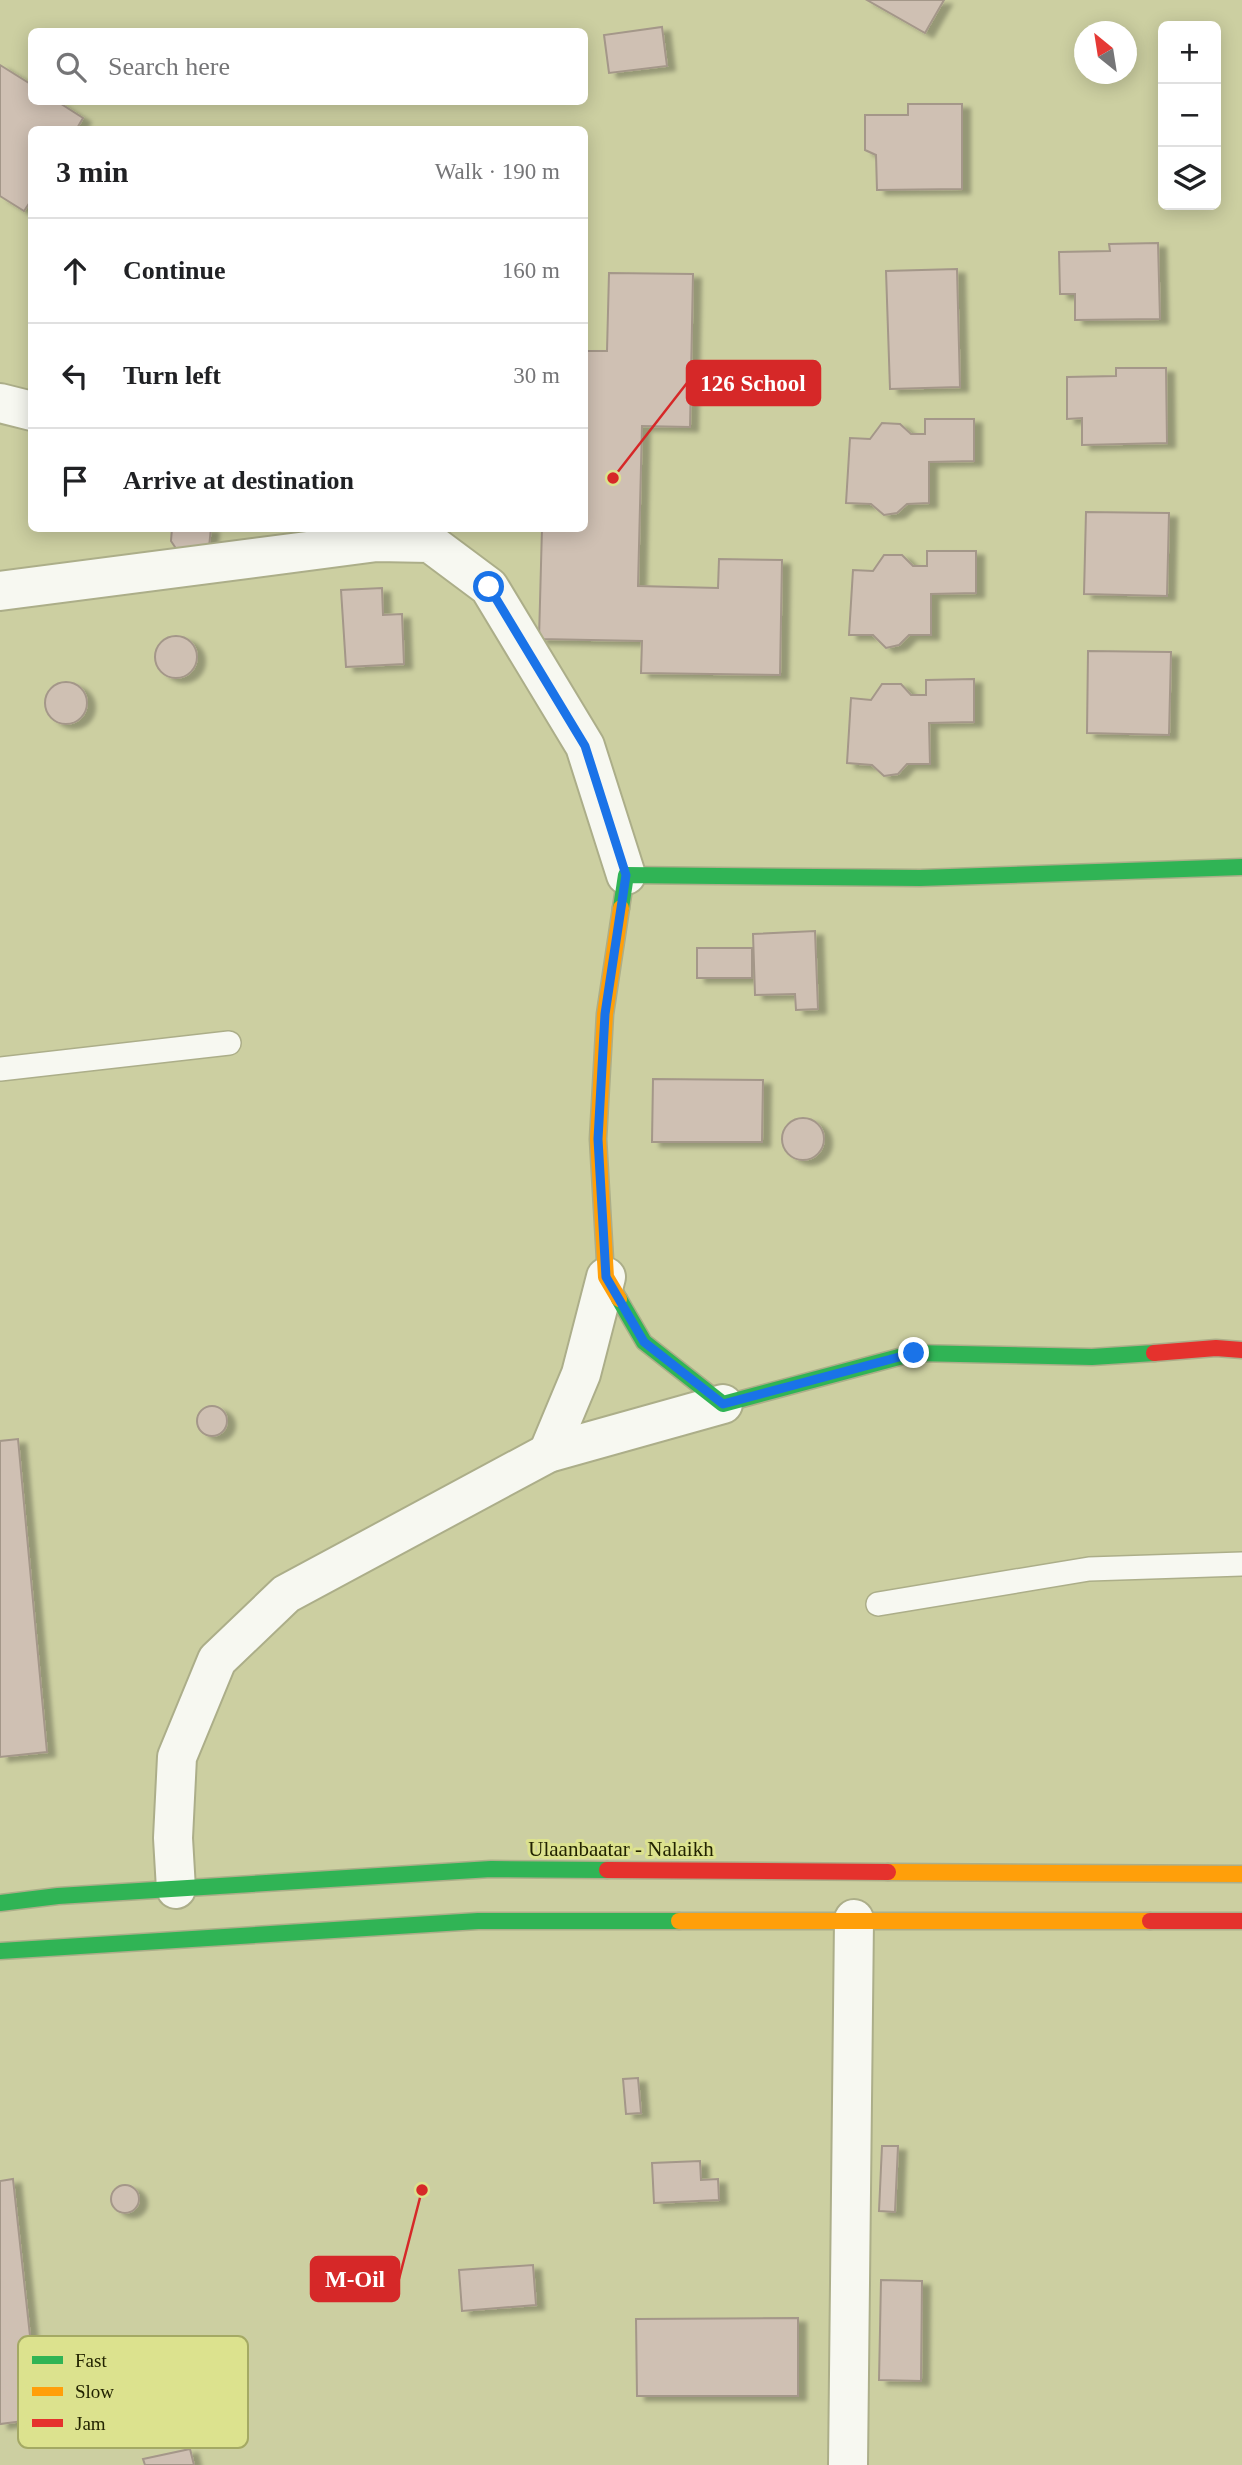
<!DOCTYPE html>
<meta charset="utf-8">
<style>
:root{--surface:#fff;--page:#f6f6f6;--text:#202124;--muted:#757577;--line:#e0e0e0}
body{margin:0;font-family:"Times New Roman",serif;background:var(--page);color:var(--text)}
.controls{position:absolute;right:21px;top:21px;display:grid;overflow:hidden;border-radius:10px;box-shadow:0 4px 18px #0003}
.controls button{width:63px;height:63px;display:grid;place-items:center;padding:0;border:0;border-bottom:2px solid var(--line);background:var(--surface);color:var(--text);font:35px sans-serif}
.compass{position:absolute;left:1074px;top:21px;width:63px;height:63px;border-radius:50%;background:var(--surface);box-shadow:0 4px 18px #0003;rotate:330deg}
.stop{position:absolute;width:21px;height:21px;margin:-16px;border:5px solid #1a73e8;border-radius:50%;background:#fff}
.stop.end{background:#1a73e8;border-color:#fff;box-shadow:0 2px 7px #0008}
.list{margin:0;padding:0;list-style:none}
h2{display:flex;justify-content:space-between;align-items:center;height:91px;margin:0;padding:0 28px;font-size:30px}
h2 small{font-size:23px;font-weight:400;color:var(--muted)}
.list li{display:grid;grid-template-columns:46px 1fr auto;gap:21px;align-items:center;box-sizing:border-box;height:105px;padding:0 28px;border-top:2px solid var(--line)}
.list b{display:block;font-size:26px;white-space:nowrap}
.list em{font-size:23px;font-style:normal;color:var(--muted)}
.icon{flex:none;width:38px;height:38px;fill:none;stroke:currentColor;stroke-width:2;stroke-linecap:round;stroke-linejoin:round}
.map{position:relative;flex:none;width:1242px;height:2465px;overflow:hidden}
.search{position:absolute;background:var(--surface);box-shadow:0 4px 18px #0003;left:28px;top:28px;width:560px;height:77px;display:flex;align-items:center;gap:18px;box-sizing:border-box;padding:0 24px;border-radius:10px;color:var(--muted);font-size:26px}
.panel{position:absolute;background:var(--surface);box-shadow:0 4px 18px #0003;left:28px;top:126px;width:560px;height:406px;border-radius:10px}
.map>svg:first-child{display:block}
</style>
<div class="map">
<svg width="1242" height="2465" viewBox="0 0 1242 2465">
<defs>
<filter id="shadow"><feDropShadow dx="8" dy="4.5" stdDeviation="2" flood-color="#0004"/></filter>
</defs>
<rect width="100%" height="100%" fill="#cccfa1"/>
<g fill="#cfc0b3" stroke="#a49789" stroke-width="2" filter="url(#shadow)">
<path d="M867,0H944L925,33Z"/>
<path d="M662,27L667,66L609,73L604,35Z"/>
<path d="M0,65L32,85V102H58L83,118L76,130H32V199L24,211L0,196Z"/>
<path d="M908,104H962V189L877,190L876,155L865,150V115H908Z"/>
<path d="M1158,243L1160,319L1075,320V294H1060L1059,252L1110,251L1109,244Z"/>
<path d="M957,269L960,387L890,389L886,271Z"/>
<path d="M609,273L693,274L690,427L642,426L638,586L718,588L719,559L782,560L780,675L641,673L642,641L539,639L542,528H584V351H607Z"/>
<path d="M1116,368H1166L1167,443L1082,445V418L1067,419V377L1116,376Z"/>
<path d="M925,419H974V461L929,462V503L907,504L897,513L884,515L871,504L846,503L850,438L870,439L882,423L900,424L911,434H925Z"/>
<path d="M1086,512L1169,513L1167,596L1084,594Z"/>
<path d="M172,528H211L209,547L179,553L171,541Z"/>
<path d="M927,551H976V593L931,594V635H909L899,645L886,648L873,635H849L853,570L873,571L884,555H902L913,566H927Z"/>
<path d="M382,588L383,615L402,614L404,664L346,667L341,590Z"/>
<circle cx="176" cy="657" r="21"/>
<path d="M1088,651L1171,652L1169,735L1087,733Z"/>
<path d="M974,679V722L929,723L930,764H907L898,774L884,776L872,765L847,763L851,698L871,700L882,684H901L911,695H926V680Z"/>
<circle cx="66" cy="703" r="21"/>
<path d="M815,931L818,1009L796,1010L795,994L755,995L753,934Z"/>
<rect x="697" y="948" width="55" height="30"/>
<path d="M653,1079L763,1080L762,1142H652Z"/>
<circle cx="803" cy="1139" r="21"/>
<circle cx="212" cy="1421" r="15"/>
<path d="M18,1439L47,1752L0,1757V1441Z"/>
<path d="M638,2078L641,2113L626,2114L623,2079Z"/>
<path d="M882,2146H898L895,2212L879,2211Z"/>
<path d="M700,2161L701,2180L718,2179L719,2200L654,2203L652,2163Z"/>
<path d="M13,2179L39,2419L0,2424V2181Z"/>
<circle cx="125" cy="2199" r="14"/>
<path d="M533,2265L536,2305L462,2311L459,2270Z"/>
<path d="M881,2280L922,2281L921,2381L879,2380Z"/>
<path d="M798,2318V2396H637L636,2319Z"/>
<path d="M190,2449L194,2465H145L143,2459Z"/>
</g>
<g fill="none" stroke-linecap="round" stroke-linejoin="round">
<g stroke="#acae89" stroke-width="26">
<g id="lane">
<path d="M0,1069L229,1043"/>
<path d="M878,1604L1089,1569L1242,1564"/>
</g>
</g>
<g stroke="#acae89" stroke-width="42">
<g id="street">
<path d="M0,403L32,411"/>
<path d="M0,591L377,542L430,543L489,587L585,746L626,875"/>
<path d="M548,1453L581,1374L606,1277"/>
<path d="M176,1889L173,1838L177,1757L217,1660L286,1594L548,1453L723,1404"/>
<path d="M848,2465L854,1919"/>
</g>
</g>
<g stroke="#acae89" stroke-width="19">
<g id="fast">
<path d="M621,908L626,875L920,878L1242,867"/>
<path d="M619,1299L644,1342L723,1404L914,1353L1092,1357L1154,1353"/>
<path d="M0,1903L58,1896L491,1869L607,1870"/>
<path d="M0,1951L478,1921H679"/>
</g>
</g>
<g stroke="#acae89" stroke-width="19">
<g id="slow">
<path d="M619,1299L606,1277L598,1139L605,1014L621,908"/>
<path d="M888,1872L1242,1874"/>
<path d="M679,1921H1150"/>
</g>
</g>
<g stroke="#acae89" stroke-width="19">
<g id="jam">
<path d="M1154,1353L1216,1348L1242,1350"/>
<path d="M607,1870L888,1872"/>
<path d="M1150,1921H1242"/>
</g>
</g>
<use href="#lane" stroke="#f7f8f1" stroke-width="23"/>
<use href="#street" stroke="#f7f8f1" stroke-width="38"/>
<use href="#fast" stroke="#30b455" stroke-width="16"/>
<use href="#slow" stroke="#ff9f0a" stroke-width="16"/>
<use href="#jam" stroke="#e5322d" stroke-width="16"/>
</g>
<g fill="none" stroke-linecap="round" stroke-linejoin="round">
<path stroke="#1a73e8" stroke-width="9" d="M489,587L585,746L626,875L605,1014L598,1139L606,1277L644,1342L723,1404L914,1353"/>
</g>
<g text-anchor="middle" dominant-baseline="central" stroke-width="6" stroke-linejoin="round" paint-order="stroke">
<g font-size="21" fill="#222301" stroke="#dce28e">
<text x="621" y="1849">Ulaanbaatar - Nalaikh</text>
</g>
</g>
<rect x="18" y="2336" width="230" height="112" rx="10" fill="#dce28e" stroke="#a4a964" stroke-width="2"/>
<rect x="32" y="2356" width="31" height="8" fill="#30b455"/>
<rect x="32" y="2387" width="31" height="9" fill="#ff9f0a"/>
<rect x="32" y="2419" width="31" height="8" fill="#e5322d"/>
<g font-size="19" fill="#222301">
<text x="75" y="2367">Fast</text>
<text x="75" y="2398">Slow</text>
<text x="75" y="2430">Jam</text>
</g>
<path fill="none" stroke="#d62828" stroke-width="2.5" d="M613 478L687 383M422 2190L399 2279"/>
<g fill="#d62828" stroke="#dce28e" stroke-width="2.5">
<circle cx="613" cy="478" r="7"/>
<circle cx="422" cy="2190" r="7"/>
</g>
<g fill="#d62828" stroke="#d62828" stroke-width="2.5">
<rect x="687" y="361" width="133" height="44" rx="7"/>
<rect x="311" y="2257" width="88" height="44" rx="7"/>
</g>
<g font-size="23" text-anchor="middle" font-weight="bold" fill="#fff">
<text x="753" y="391">126 School</text>
<text x="355" y="2287">M-Oil</text>
</g>
</svg>
<div class="controls">
<button>+</button>
<button>−</button>
<button><svg class="icon" aria-label="layers" viewBox="0 0 24 24"><path d="M12 4l9 5-9 5-9-5zM3 14l9 5 9-5"/></svg></button>
</div>
<svg class="compass" viewBox="-18 -18 36 36"><path d="M0-13l5 13h-10z" fill="#e53935"/><path d="M0 13l5-13h-10z" fill="#757577"/></svg>
<div class="stop" style="left:489px;top:587px"></div>
<div class="stop end" style="left:914px;top:1353px"></div>
<div class="search"><svg class="icon" aria-label="search" viewBox="0 0 24 24"><circle cx="10" cy="10" r="6"/><path d="M15 15l6 6"/></svg>Search here</div>
<section class="panel">
<h2>3 min<small>Walk · 190 m</small></h2>
<ul class="list">
<li><svg class="icon" aria-label="ahead" viewBox="0 0 24 24"><path d="M12 20V5M6 11l6-6 6 6"/></svg><div><b>Continue</b></div><em>160 m</em></li>
<li><svg class="icon" aria-label="left" viewBox="0 0 24 24"><path d="M17 20v-9H6M10 6l-5 5 5 5"/></svg><div><b>Turn left</b></div><em>30 m</em></li>
<li><svg class="icon" aria-label="arrive" viewBox="0 0 24 24"><path d="M6 21V4h12l-3 4 3 4H6"/></svg><div><b>Arrive at destination</b></div></li>
</ul>
</section>
</div>
